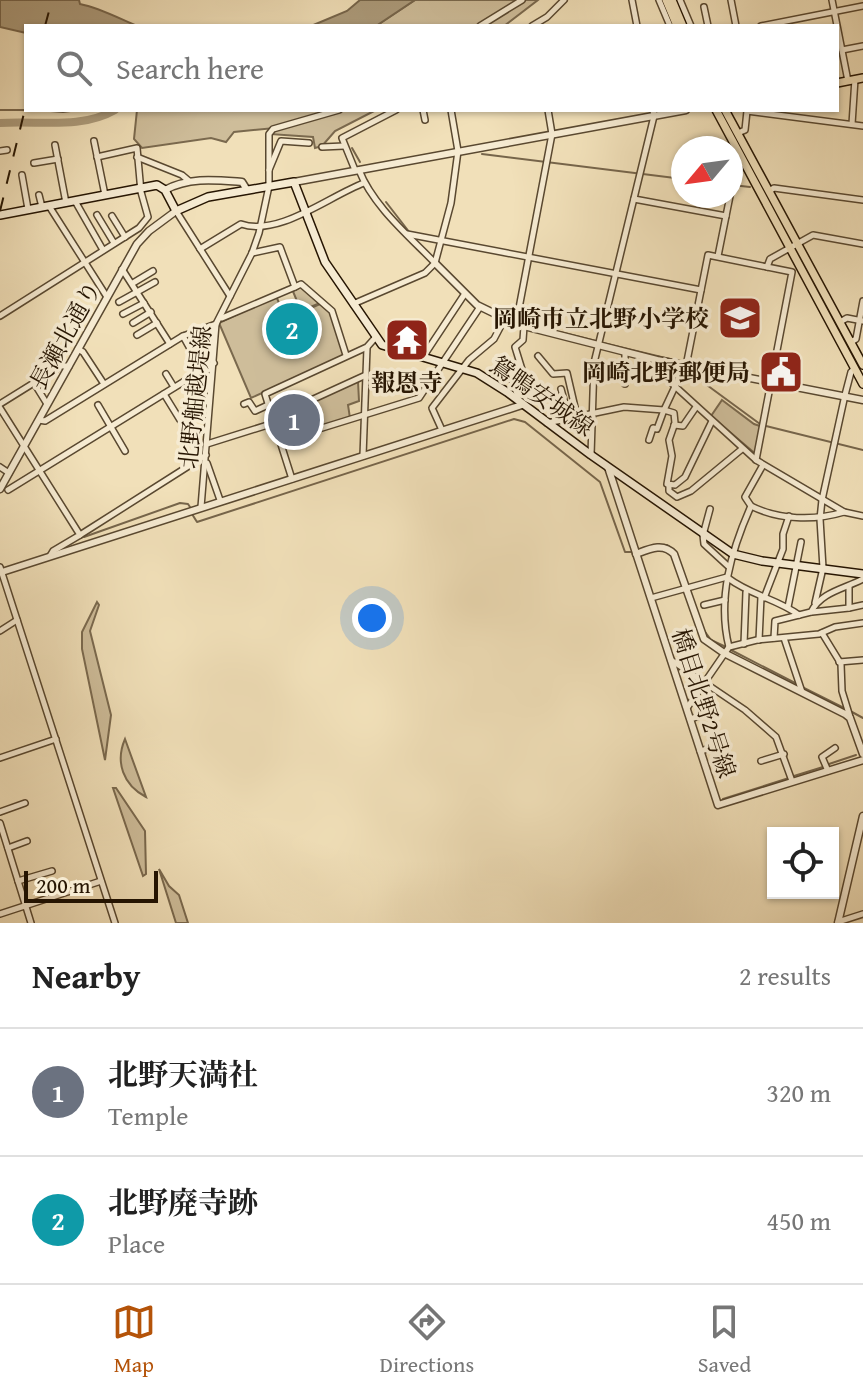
<!DOCTYPE html>
<meta charset="utf-8">
<style>
:root{--surface:#fff;--page:#f6f6f6;--text:#222;--muted:#767676;--line:#e0e0e0;--accent:#b45309}
body{margin:0;font-family:"Gentium Book Plus","Noto Serif JP",serif;background:var(--page);color:var(--text)}
.controls{position:absolute;right:24px;bottom:24px;display:grid;overflow:hidden;border-radius:0px;box-shadow:0 2px 6px #0004}
.controls button{width:72px;height:72px;display:grid;place-items:center;padding:0;border:0;border-bottom:2px solid var(--line);background:var(--surface);color:var(--text);font:40px sans-serif}
.compass{position:absolute;left:671px;top:136px;width:72px;height:72px;border-radius:50%;background:var(--surface);box-shadow:0 2px 6px #0004;rotate:241deg}
.scale{position:absolute;left:24px;bottom:20px;width:134px;box-sizing:border-box;padding-left:8px;border:4px solid #261502;border-top:0;font-size:22px;line-height:28px;white-space:nowrap;color:#261502;-webkit-text-stroke:6px #f6ebd2;paint-order:stroke}
.you{position:absolute;left:372px;top:618px;width:28px;height:28px;margin:-20px;border:6px solid #fff;border-radius:50%;background:#1a73e8;box-shadow:0 0 0 12px #1a73e833}
.badge{display:grid;place-items:center;width:52px;height:52px;border-radius:50%;background:var(--accent);color:#fff;font-size:26px;font-weight:700}
.pin{position:absolute;translate:-50% -50%;border:4px solid #fff;box-shadow:0 2px 8px #0006}
.list{margin:0;padding:0;list-style:none}
h2{display:flex;justify-content:space-between;align-items:center;height:104px;margin:0;padding:0 32px;font-size:34px}
h2 small{font-size:26px;font-weight:400;color:var(--muted)}
.list li{display:grid;grid-template-columns:52px 1fr auto;gap:24px;align-items:center;box-sizing:border-box;height:128px;padding:0 32px;border-top:2px solid var(--line)}
.list b{display:block;font-size:30px;white-space:nowrap}
.list p{margin:0;font-size:26px;white-space:nowrap;color:var(--muted)}
.list em{font-size:26px;font-style:normal;color:var(--muted)}
.icon{flex:none;width:44px;height:44px;fill:none;stroke:currentColor;stroke-width:2;stroke-linecap:round;stroke-linejoin:round}
.map{position:relative;flex:none;width:863px;height:923px;overflow:hidden}
.search{position:absolute;background:var(--surface);box-shadow:0 2px 6px #0004;left:24px;right:24px;top:24px;height:88px;display:flex;align-items:center;gap:20px;box-sizing:border-box;padding:0 28px;border-radius:0px;color:var(--muted);font-size:30px}
.sheet{height:360px;background:var(--surface)}
nav{display:flex;justify-content:space-around;align-items:center;box-sizing:border-box;height:112px;border-top:2px solid var(--line);background:var(--surface);font-size:22px;color:var(--muted)}
nav a{display:grid;justify-items:center;gap:4px}
nav .on{color:var(--accent)}
.map>svg:first-child{display:block}
</style>
<div class="map">
<svg width="863" height="923" viewBox="0 0 863 923">
<rect width="100%" height="100%" fill="#f1e0b9"/>
<filter id="stains"><feTurbulence type="fractalNoise" baseFrequency=".0025" numOctaves="4"/><feColorMatrix values="0 0 0 0 .2 0 0 0 0 .09 0 0 0 0 .02 0 0 0 .5 -.17"/></filter>
<radialGradient id="worn" r=".72"><stop offset=".6" stop-color="#630" stop-opacity="0"/><stop offset="1" stop-color="#630" stop-opacity=".3"/></radialGradient>
<g fill="#cebd9a" stroke="#7a694e" stroke-width="2">
<path d="M415,0H538L504,26H376Z"/>
<path d="M137,110H376L335,131L322,146L315,148L313,137L269,134L275,128L234,132L226,142L211,138L142,148L134,139Z"/>
<path d="M301,285L320,303L301,311L292,289Z"/>
<path d="M276,296L286,319L320,304L330,312L344,356L251,398L219,323Z"/>
<path d="M358,381L359,401L348,405L350,418L281,440L274,419Z"/>
<path d="M722,400L754,424L763,427L758,456L711,416Z"/>
<path d="M97,602L99,605L90,631L111,715L105,760L82,649V632Z"/>
<path d="M125,739L146,797C123,785 115,762 125,739Z"/>
<path d="M113,788H116L145,831L146,874L143,876Z"/>
<path d="M159,869L169,886L179,895L188,923H176Z"/>
</g>
<g fill="#ac9b7b" stroke="#76654b" stroke-width="2">
<path d="M0,0H79L80,4C100,8 118,18 137,26H26V33L0,27Z"/>
<path d="M360,0H415L376,26H311L347,11Z"/>
</g>
<g fill="none" stroke-linecap="round" stroke-linejoin="round">
<g stroke="#76654b" stroke-width="2">
<path d="M0,110H26"/>
<path d="M38,110L63,112L78,110"/>
<path d="M352,148L360,162"/>
<path d="M482,154L683,179"/>
<path d="M732,185L750,187"/>
<path d="M386,202L410,233"/>
<path d="M560,332L596,341"/>
<path d="M603,343L674,360"/>
<path d="M685,369L760,424"/>
<path d="M766,426L863,450"/>
<path d="M192,514L197,522L514,419L525,422L600,482L625,552H631"/>
<path d="M84,537L180,503L188,504L190,507"/>
<path d="M657,545H667L675,552"/>
<path d="M703,629L711,640L726,647"/>
<path d="M731,650L797,684"/>
<path d="M802,687L846,709"/>
<path d="M852,712L863,718"/>
<path d="M829,764L856,755"/>
<path d="M794,776L823,767"/>
<path d="M723,799L789,778"/>
</g>
<path stroke="#ac9b7b" stroke-width="8" d="M0,123C38,120 80,130 115,110"/>
<g stroke="#594830" stroke-width="8">
<g id="minor">
<path d="M632,0L637,26"/>
<path d="M659,0L670,26"/>
<path d="M680,0L691,26"/>
<path d="M731,0L736,26"/>
<path d="M832,0L848,81"/>
<path d="M704,7L708,26"/>
<path d="M480,26L522,0"/>
<path d="M532,26L547,17L564,0"/>
<path d="M761,26L863,6"/>
<path d="M842,50L863,46"/>
<path d="M423,110L425,120"/>
<path d="M747,111L863,126"/>
<path d="M852,124L855,79"/>
<path d="M738,133L745,130L747,111"/>
<path d="M94,141L105,195"/>
<path d="M55,145L66,203"/>
<path d="M322,147L344,146"/>
<path d="M0,151L7,150"/>
<path d="M137,157L182,175L189,181"/>
<path d="M34,163L58,159"/>
<path d="M269,170L281,141L309,143"/>
<path d="M355,170L342,138L396,110"/>
<path d="M359,170C373,206 409,236 435,263"/>
<path d="M22,175L28,209"/>
<path d="M769,191L774,188L863,200"/>
<path d="M731,193L737,161L740,156"/>
<path d="M39,195L42,207"/>
<path d="M634,199L726,216"/>
<path d="M75,201L103,250"/>
<path d="M49,206L107,297"/>
<path d="M176,211L230,296"/>
<path d="M97,215L114,243"/>
<path d="M112,216L125,237"/>
<path d="M407,234L701,290"/>
<path d="M200,249L241,224C279,237 329,196 364,183"/>
<path d="M252,253L280,247L295,287L301,284L332,311L346,355"/>
<path d="M718,256L730,196"/>
<path d="M767,267L770,259L813,235L863,244"/>
<path d="M122,269L170,344"/>
<path d="M133,283L153,271"/>
<path d="M119,302L155,282"/>
<path d="M353,304L425,273L435,263L451,203L458,151L451,110"/>
<path d="M123,314L144,303"/>
<path d="M0,316L139,228L148,217L141,192L137,148L97,157"/>
<path d="M222,318L295,287"/>
<path d="M840,322L847,318L863,321"/>
<path d="M133,323L151,312"/>
<path d="M516,324L552,134L548,110"/>
<path d="M137,335L157,323"/>
<path d="M183,336L202,370"/>
<path d="M851,342L856,339L863,301"/>
<path d="M78,349L83,352L104,384"/>
<path d="M625,353V384"/>
<path d="M538,356L553,374L567,373L577,416"/>
<path d="M423,357L464,295"/>
<path d="M657,360L656,369L756,460L844,512L863,516"/>
<path d="M166,374L174,387"/>
<path d="M512,379L519,400"/>
<path d="M512,380L524,376L515,347L523,340L524,326"/>
<path d="M34,383L47,404"/>
<path d="M561,389L569,418"/>
<path d="M164,394L180,420"/>
<path d="M0,404L61,366H69"/>
<path d="M244,404L249,402L255,411L268,405"/>
<path d="M98,405L125,451"/>
<path d="M0,408L80,535L53,551L50,556"/>
<path d="M272,418L366,375"/>
<path d="M39,420L45,421L183,336L216,324"/>
<path d="M547,423L624,407L664,410L687,361L708,255L792,272L756,460"/>
<path d="M674,425L683,426L696,407"/>
<path d="M442,430L432,408L469,360L494,339L504,320"/>
<path d="M649,440L653,428L657,429L664,410L674,413L675,423L669,440L672,456L667,484L675,485L685,477L712,421"/>
<path d="M280,441L419,398L480,307"/>
<path d="M207,444L274,423"/>
<path d="M591,455L594,363L654,116L653,110"/>
<path d="M363,456L367,348"/>
<path d="M207,463L220,500"/>
<path d="M0,467L9,473"/>
<path d="M292,479L265,394L367,347L375,338"/>
<path d="M669,484V491L677,497L691,491L742,449"/>
<path d="M8,490L214,363"/>
<path d="M751,506L745,497L763,465"/>
<path d="M201,507L216,324L252,253L259,233L269,186V134L273,129L339,110"/>
<path d="M710,509L703,535L704,544L729,567"/>
<path d="M80,535L206,455"/>
<path d="M0,567L115,923"/>
<path d="M728,578C750,595 777,599 799,615"/>
<path d="M651,598L727,577"/>
<path d="M764,598L783,549V534L789,516"/>
<path d="M815,603L823,568L820,519L822,500L845,395L851,372L854,369"/>
<path d="M704,605L725,600"/>
<path d="M788,607L801,542"/>
<path d="M849,608L863,605"/>
<path d="M812,612L849,608V587"/>
<path d="M0,631L17,620"/>
<path d="M822,633L841,664L842,691L850,717"/>
<path d="M774,638L775,621L811,612C821,592 844,589 863,579"/>
<path d="M784,638L802,692"/>
<path d="M759,640L761,597"/>
<path d="M744,644L746,592"/>
<path d="M729,647C717,599 731,551 751,506C779,520 814,521 844,512"/>
<path d="M671,660L745,710L776,737L792,781"/>
<path d="M839,662L863,660"/>
<path d="M687,708L729,647L757,640L819,634L835,627L863,623"/>
<path d="M690,719L710,713"/>
<path d="M700,751L723,745"/>
<path d="M0,758L56,739"/>
<path d="M761,761L784,754"/>
<path d="M828,771L822,757L835,748"/>
<path d="M0,812L25,803"/>
<path d="M0,823L31,923"/>
<path d="M8,848L27,841"/>
<path d="M18,881L52,871"/>
<path d="M0,914L101,881"/>
<path d="M838,922L863,914"/>
</g>
</g>
<g stroke="#594830" stroke-width="9">
<g id="tertiary">
<path d="M294,182L686,110"/>
<path d="M165,190C189,177 215,180 242,182L247,190"/>
<path d="M435,263L477,305L516,324L657,360L863,400"/>
<path d="M608,467L718,805L863,760"/>
<path d="M0,489L137,244L149,231L176,211"/>
<path d="M636,554C649,549 663,542 674,554L704,639L724,653L845,714L850,718L863,754"/>
<path d="M2,572L522,405"/>
<path d="M838,923L863,816"/>
</g>
</g>
<g stroke="#261502" stroke-width="10">
<path id="secondary" d="M0,215L157,185L165,190L176,211L208,197L294,182L325,262L382,345L477,373L507,392L591,455L733,554L762,561L863,574"/>
</g>
<g stroke="#261502" stroke-width="10">
<g id="primary">
<path d="M666,0L677,26"/>
<path d="M672,0L683,26"/>
<path d="M837,83L863,78"/>
<path d="M716,110L863,384"/>
<path d="M725,110L863,365"/>
</g>
</g>
<use href="#minor" stroke="#f6ebd2" stroke-width="5"/>
<use href="#tertiary" stroke="#f6ebd2" stroke-width="6"/>
<use href="#secondary" stroke="#f6ebd2" stroke-width="7"/>
<use href="#primary" stroke="#f1e0b9" stroke-width="7"/>
<g stroke="#261502" stroke-width="2" stroke-dasharray="14 14" stroke-linecap="butt">
<path d="M45,26L52,0"/>
<path d="M0,211L26,105"/>
</g>
</g>
<defs>
<g id="school-square" transform="scale(2.3)"><rect x="-9" y="-9" width="18" height="18" rx="4" fill="#8f2418" stroke="#f6ebd2"/><path d="M0-5L7-2L0 1L-7-2ZM-4 1L0 2.5L4 1V4Q0 6-4 4Z" fill="#fff"/></g>
<g id="temple-square" transform="scale(2.3)"><rect x="-9" y="-9" width="18" height="18" rx="4" fill="#8f2418" stroke="#f6ebd2"/><path d="M0-6L5-2H3V0L6.5 2.5H4V6H1.5V3h-3V6H-4V2.5H-6.5L-3 0V-2H-5Z" fill="#fff"/></g>
<g id="civic-square" transform="scale(2.3)"><rect x="-9" y="-9" width="18" height="18" rx="4" fill="#8f2418" stroke="#f6ebd2"/><path d="M-.6-6.5H3V-4.5H.6V-3L4-1V1h2V6H-6V1h2V-1L-.6-3ZM-1.2 2.5V6h2.4V2.5Z" fill="#fff"/></g>
</defs>
<g fill-rule="evenodd">
<use href="#school-square" x="740" y="318"/>
<use href="#temple-square" x="407" y="340"/>
<use href="#civic-square" x="781" y="372"/>
</g>
<g text-anchor="middle" dominant-baseline="central" stroke-width="7" stroke-linejoin="round" paint-order="stroke">
<g font-size="24" font-weight="bold" fill="#261502" stroke="#f6ebd2" text-anchor="end">
<text x="709" y="318">岡崎市立北野小学校</text>
<text x="750" y="372">岡崎北野郵便局</text>
<text x="407" y="382" text-anchor="middle">報恩寺</text>
</g>
<g font-size="24" fill="#261502" stroke="#f6ebd2">
<text transform="translate(65 335) rotate(-61)">長瀬北通り</text>
<text transform="translate(542 396) rotate(35)">鴛鴨安城線</text>
<text transform="translate(195 397) rotate(-84)">北野舳越堤線</text>
<text transform="translate(704 703) rotate(72)">橋目北野2号線</text>
</g>
</g>
<rect width="100%" height="100%" filter="url(#stains)"/>
<rect width="100%" height="100%" fill="url(#worn)"/>
</svg>
<div class="controls">
<button><svg class="icon" aria-label="locate" viewBox="0 0 24 24"><circle cx="12" cy="12" r="6"/><path d="M12 2v4M12 18v4M2 12h4M18 12h4"/></svg></button>
</div>
<svg class="compass" viewBox="-18 -18 36 36"><path d="M0-13l5 13h-10z" fill="#e53935"/><path d="M0 13l5-13h-10z" fill="#767676"/></svg>
<div class="scale">200 m</div>
<div class="you"></div>
<div class="pin badge" style="left:294px;top:420px;background:#6b7280">1</div>
<div class="pin badge" style="left:292px;top:329px;background:#0f9aa8">2</div>
<div class="search"><svg class="icon" aria-label="search" viewBox="0 0 24 24"><circle cx="10" cy="10" r="6"/><path d="M15 15l6 6"/></svg>Search here</div>
</div>
<section class="sheet">
<h2>Nearby<small>2 results</small></h2>
<ul class="list">
<li><span class="badge" style="background:#6b7280">1</span><div><b>北野天満社</b><p>Temple</p></div><em>320 m</em></li>
<li><span class="badge" style="background:#0f9aa8">2</span><div><b>北野廃寺跡</b><p>Place</p></div><em>450 m</em></li>
</ul>
</section>
<nav>
<a class="on"><svg class="icon" aria-label="map" viewBox="0 0 24 24"><path d="M3 6l6-2 6 2 6-2v14l-6 2-6-2-6 2zM9 4v14M15 6v14"/></svg>Map</a>
<a><svg class="icon" aria-label="directions" viewBox="0 0 24 24"><path d="M12 3l9 9-9 9-9-9zM9 14v-3h6M13 9l2 2-2 2"/></svg>Directions</a>
<a><svg class="icon" aria-label="saved" viewBox="0 0 24 24"><path d="M7 4h10v16l-5-4-5 4z"/></svg>Saved</a>
</nav>
